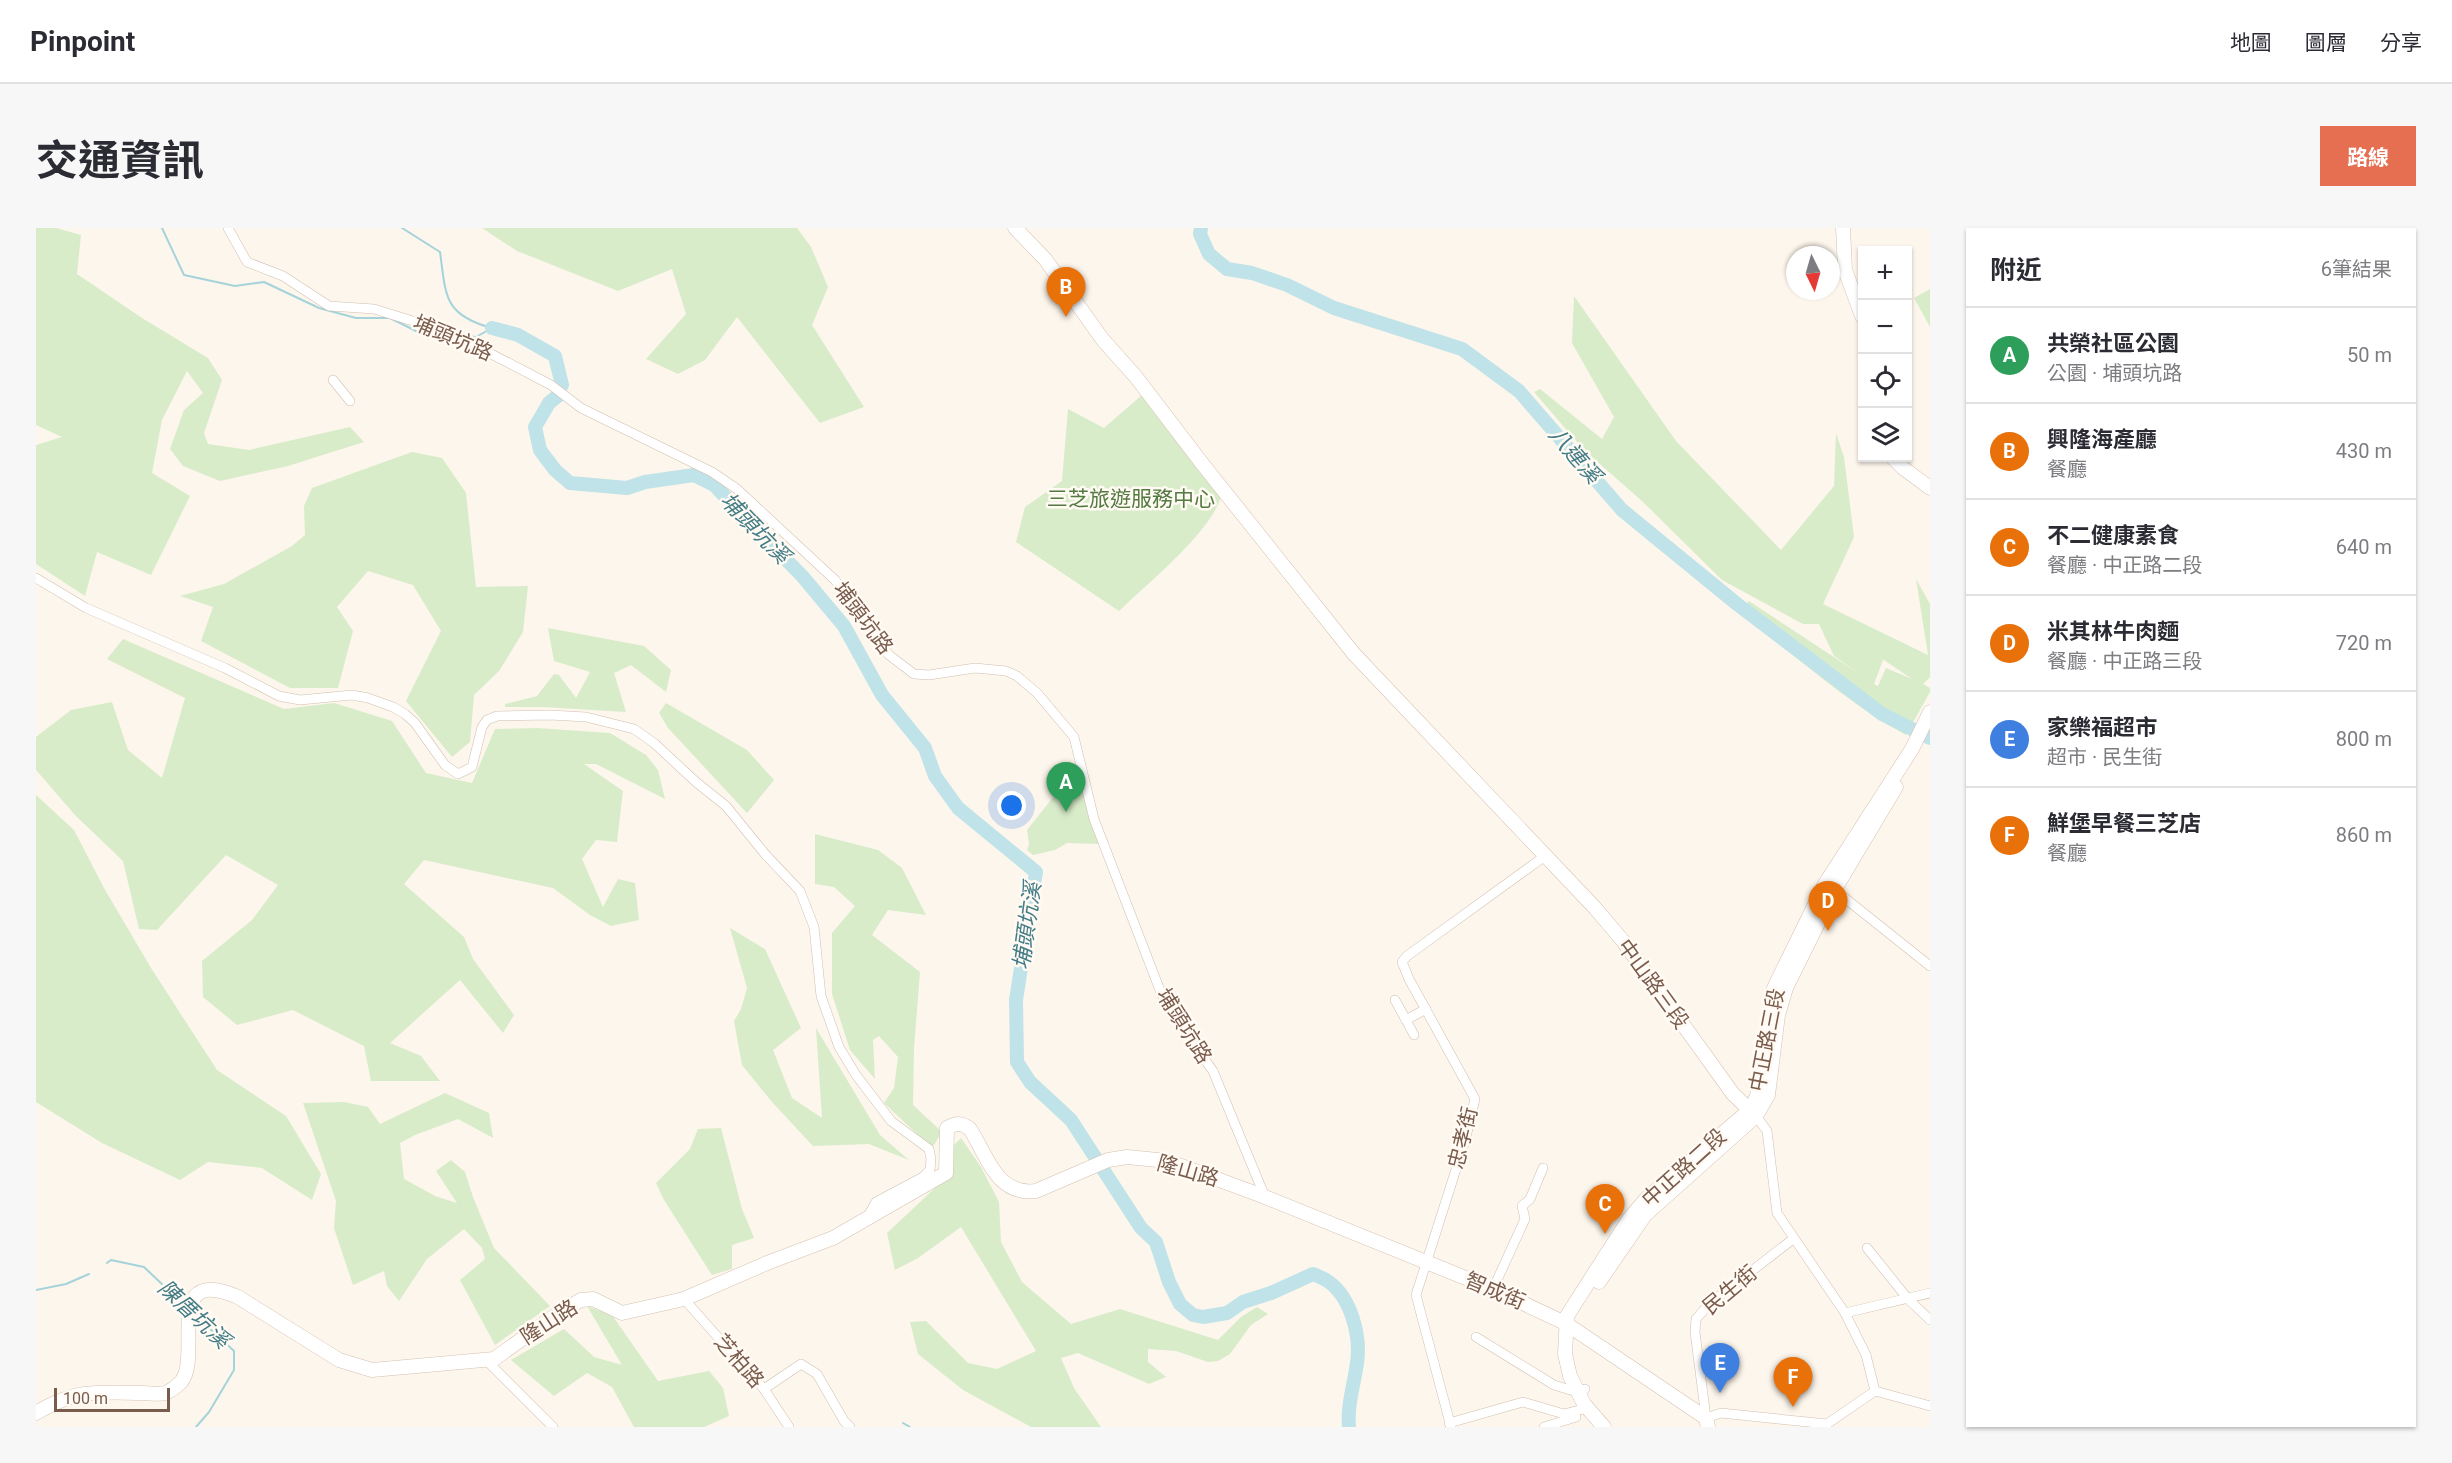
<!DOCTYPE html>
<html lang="zh-TW">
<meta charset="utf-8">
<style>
:root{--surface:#fff;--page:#f7f7f7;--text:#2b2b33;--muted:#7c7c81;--line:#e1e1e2;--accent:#e76f51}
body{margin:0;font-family:Roboto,"Noto Sans TC",sans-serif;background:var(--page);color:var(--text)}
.controls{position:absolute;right:18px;top:18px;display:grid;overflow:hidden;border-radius:0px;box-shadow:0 2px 4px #0004}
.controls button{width:54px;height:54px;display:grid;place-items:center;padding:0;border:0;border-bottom:2px solid var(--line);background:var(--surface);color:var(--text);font:30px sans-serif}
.compass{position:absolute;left:1750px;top:18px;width:54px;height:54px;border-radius:50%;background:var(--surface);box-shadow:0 2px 4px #0004;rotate:175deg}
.scale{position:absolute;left:18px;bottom:15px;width:116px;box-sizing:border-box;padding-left:6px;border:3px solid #7a5c4d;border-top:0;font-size:16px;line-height:21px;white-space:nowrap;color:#7a5c4d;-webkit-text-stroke:4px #fffaf3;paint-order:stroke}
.you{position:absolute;left:976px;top:578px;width:21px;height:21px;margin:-15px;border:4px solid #fff;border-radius:50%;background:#1a73e8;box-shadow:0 0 0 9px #1a73e833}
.badge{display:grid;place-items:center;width:39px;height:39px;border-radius:50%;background:var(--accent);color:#fff;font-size:20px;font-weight:700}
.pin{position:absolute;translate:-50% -50px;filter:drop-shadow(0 2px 3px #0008)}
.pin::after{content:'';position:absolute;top:32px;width:21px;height:18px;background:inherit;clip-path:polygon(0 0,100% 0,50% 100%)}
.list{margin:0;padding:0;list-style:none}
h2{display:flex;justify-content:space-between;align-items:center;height:78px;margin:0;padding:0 24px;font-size:26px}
h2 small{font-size:20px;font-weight:400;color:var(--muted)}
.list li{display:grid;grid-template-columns:39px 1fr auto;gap:18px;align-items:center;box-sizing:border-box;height:96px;padding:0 24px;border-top:2px solid var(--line)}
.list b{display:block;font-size:22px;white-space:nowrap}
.list p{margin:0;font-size:20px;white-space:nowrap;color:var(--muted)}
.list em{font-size:20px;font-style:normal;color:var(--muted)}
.icon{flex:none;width:33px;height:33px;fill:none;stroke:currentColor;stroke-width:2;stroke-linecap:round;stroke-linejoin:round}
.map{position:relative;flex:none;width:1894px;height:1199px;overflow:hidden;border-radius:0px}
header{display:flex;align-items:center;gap:36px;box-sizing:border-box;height:84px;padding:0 30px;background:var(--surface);border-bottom:2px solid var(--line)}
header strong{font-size:28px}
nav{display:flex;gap:33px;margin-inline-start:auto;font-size:21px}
.intro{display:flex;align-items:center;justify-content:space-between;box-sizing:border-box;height:144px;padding:0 36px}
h1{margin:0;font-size:42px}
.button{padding:15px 27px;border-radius:0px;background:var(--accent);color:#fff;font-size:21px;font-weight:700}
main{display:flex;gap:36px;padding:0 36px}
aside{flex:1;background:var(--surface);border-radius:0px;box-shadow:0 2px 4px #0004}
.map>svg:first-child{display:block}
</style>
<header>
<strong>Pinpoint</strong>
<nav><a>地圖</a><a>圖層</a><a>分享</a></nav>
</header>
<div class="intro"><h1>交通資訊</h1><a class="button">路線</a></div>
<main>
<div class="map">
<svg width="1894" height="1199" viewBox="0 0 1894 1199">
<rect width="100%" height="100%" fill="#fdf6ec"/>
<g fill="#d8ecc9" fill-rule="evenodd">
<path d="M0,0H20L45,7L41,46L106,90L172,130L186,152L168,205L172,216L213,222L314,199L328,214L252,238L184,253L147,238L134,221L148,182L167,165L151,143L126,192L116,245L154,268L115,347L61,324L49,368L0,336V217L26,209L0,197Z"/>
<path d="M446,0H761L775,19L792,59L776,97L828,179L784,195L701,89L669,132L642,146L610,131L650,86L636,41L582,63L481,23Z"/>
<path d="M1894,61V99L1878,70Z"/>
<path d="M1538,68L1640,213L1745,322L1798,258L1800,205L1808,229L1818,309L1787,376L1892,427L1880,351L1894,376V449L1887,456L1894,460V464L1870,507C1809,474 1758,426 1703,384L1713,373L1825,447L1798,428L1783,396H1767L1686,352L1607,274L1548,222L1498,164L1504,161L1566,211L1578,189L1536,115ZM1847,432H1848L1876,451L1850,440L1842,458L1838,456Z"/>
<path d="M1106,167L1185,269C1173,306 1113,354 1083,383L980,314L989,279L1026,253L1032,181L1068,200Z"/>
<path d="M376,224L406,230L430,265L440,359L492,358L487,404L463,443L438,467L434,514L416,529L370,473L405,403L377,357L332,343L301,379L317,403L302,460H254L165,413L177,379L144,368L188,356L256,318L269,307L268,278L276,260Z"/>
<path d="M512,400L608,418L635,442L630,464L595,437L578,445L590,484L506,479H469V476L501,468L518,446L523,447L540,470L554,444L518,433Z"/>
<path d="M87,411L248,481L298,475L356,493L390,545L436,555L459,501L501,500L574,505L610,527L622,542L629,571L560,536H548L587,563L581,614L560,612L546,631L567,679L582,651L599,655L603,692L575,698L554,687L517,660L388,632L368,656L428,709L437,731L478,787L467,805L424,752L354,815L385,828L404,853H335L328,818L257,782L201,797L167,769L166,733L216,692L242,657L190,627L121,702L103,701L87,633L39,587L0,542V509L35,482L76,474L92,522L126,550L149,470L71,431Z"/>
<path d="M630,475L711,522L738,552L711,585L632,500L623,485Z"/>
<path d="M1046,553L1064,613L1062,616L1031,615L1019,622L997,627L991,622L993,616L991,602L1023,562L1028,557Z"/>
<path d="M0,567L38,602L68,660L115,740L181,842L250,888L285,946L276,972L226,940L172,934L144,952L66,915L0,874Z"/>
<path d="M779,606L842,622L866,640L890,687L852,682L836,707L884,744L878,820L877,877L906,904L896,920L848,875L858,860L862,829L843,808L837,812L839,851L814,822L796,766V705L819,678L798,659L779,656Z"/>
<path d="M694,700L729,721L765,800L737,822L756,870L786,890L780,800L844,907L873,932L833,916L777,918L736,874L706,837L698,793L705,781L711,760Z"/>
<path d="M409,865L453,885L457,910L422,891L379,907L364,915L368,951L399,968L421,975L400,943L415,932L429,944L437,969L458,1020L514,1078L459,1117L424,1052L449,1031L446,1020L428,1001L391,1031L363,1073L351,1058L348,1043L317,1057L298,1000L300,973L267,875L308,874L332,879L344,896Z"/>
<path d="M685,900L706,981L718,1010L696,1017V1041L676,1047L628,972L620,955L654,921L662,901Z"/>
<path d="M925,910L945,939L963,974L965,1014L986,1054L1035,1096L1084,1081L1182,1112L1205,1089L1221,1079L1232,1086L1215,1097L1194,1126L1182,1133L1172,1134L1140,1123L1112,1121V1134L1130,1149L1113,1156L1042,1125L1025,1130L1038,1160L1065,1199H995L927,1162L882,1126L874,1094L890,1093L932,1135L961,1141L1000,1123L925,999L882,1030L859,1042L851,1005L916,944V919Z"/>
<path d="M551,1078L576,1087L622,1153L673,1143L687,1160L693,1188L668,1199H598L576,1159L551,1145L518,1168L475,1132L528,1101L558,1129L586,1137Z"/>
</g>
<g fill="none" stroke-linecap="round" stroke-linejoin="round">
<g stroke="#a5d3da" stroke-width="2">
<path d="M126,0L148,47L199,58L228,54L283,80L320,90H354L382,104L398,105"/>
<path d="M366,0L404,24C410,67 407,87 456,100"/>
<path d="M428,108L440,109L456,100"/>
<path d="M71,1035L75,1032L108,1039L150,1079"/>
<path d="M0,1062L30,1056L53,1046"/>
<path d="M159,1087L198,1123V1142L173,1184L160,1199"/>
<path d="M867,1195L874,1199"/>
</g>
<g stroke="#bfe3e8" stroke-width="14">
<path d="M1165,0L1164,6L1173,26L1191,41L1216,45L1251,57L1298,80L1426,121L1483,163L1586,282L1701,376L1846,486L1894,510"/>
<path d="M456,100L482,107L519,128L526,157"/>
<path d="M524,166L513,175L499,199L504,222L519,242L534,255L591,260L609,254L658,247L678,257L767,349L808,398L846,467L889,520L899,548L922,580L1000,644L980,772L981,834L994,854L1035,892L1105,1000L1120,1014L1133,1054L1144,1076L1157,1087L1167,1089L1191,1085L1207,1074L1235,1065L1277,1046C1282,1048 1289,1051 1293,1054C1315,1070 1325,1108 1321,1135C1318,1157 1311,1177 1313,1199"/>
</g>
<g stroke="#d1beb0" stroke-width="10">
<g id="street">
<path d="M192,0L211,34L247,48L293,78L338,81L393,98L436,116L515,157L545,180L676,244L701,261L799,352L853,427L878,446L893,447L939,440L970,443L981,448L1001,465L1038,509L1058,591L1125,765L1137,787L1177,843L1229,969"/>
<path d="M297,152L314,173"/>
<path d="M0,350L50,380L189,440L243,468L264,472L316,467L332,470L357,479L369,486L379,495L409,537L422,546L436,539L446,499L451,492L461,488L514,487L550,489L598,501L618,515L660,554L690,578L729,626L764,663L778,699L785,768L803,819L820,847L855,893L893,921L895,931L894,942L887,949L840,974L832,988"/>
<path d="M1795,659L1894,738"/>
<path d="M1359,772L1370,792"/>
<path d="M1378,807L1370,792L1390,781"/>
<path d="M1720,888L1731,903L1741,985L1809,1085L1830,1127L1839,1163L1894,1178"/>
<path d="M1757,1011L1673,1076L1660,1091L1659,1104L1670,1190L1685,1185L1791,1196L1839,1163"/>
<path d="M1831,1020L1872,1071L1894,1092"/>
<path d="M1457,1061L1489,991L1486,978L1494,971L1507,940"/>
<path d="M648,1071L728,1161L753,1199"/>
<path d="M1809,1085L1894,1065"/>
<path d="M1440,1109L1518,1157L1541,1164L1549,1161"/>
<path d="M450,1132L517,1199"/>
<path d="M728,1161L765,1136L781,1146L808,1193L814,1199"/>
<path d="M1413,1195L1487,1174L1528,1186L1551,1180"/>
<path d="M1415,1199L1380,1067L1429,913L1439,871L1373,751L1366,734L1371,728L1509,628"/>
<path d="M1508,1199L1540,1189"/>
</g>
</g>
<g stroke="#d6c0b0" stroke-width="15">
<g id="secondary">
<path d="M979,0L1009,31L1067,112L1100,149L1168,238L1318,426L1559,680L1587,713L1697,866L1720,888"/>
<path d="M1807,0L1809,42L1826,88"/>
<path d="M1857,230L1867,240L1894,260"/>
<path d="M1563,1054L1609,987L1720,888L1732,867L1742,787L1750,760L1799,661L1860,559"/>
<path d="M0,1185C11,1178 29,1170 42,1167C63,1163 86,1165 107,1165C114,1165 124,1167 130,1165C134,1163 142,1157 145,1154C167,1128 125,1035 202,1069L303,1132L336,1142L458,1131L524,1084L545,1072L557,1071L586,1085L648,1071L731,1035L797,1010L910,945L911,900C920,895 925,894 934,901C951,927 960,968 1000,963L1072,932L1091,929L1132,933L1224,967L1457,1061L1529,1095L1670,1190L1672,1199"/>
<path d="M1568,1199L1548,1176L1534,1148L1529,1126L1531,1088L1593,991L1611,970L1715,881L1721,868L1738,760L1789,656L1876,521L1894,484"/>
</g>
</g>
<use href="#street" stroke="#fff" stroke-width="9"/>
<use href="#secondary" stroke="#fff" stroke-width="14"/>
</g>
<g text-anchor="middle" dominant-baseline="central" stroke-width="5" stroke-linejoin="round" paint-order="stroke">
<g font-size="21" fill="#7a5c4d" stroke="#fffaf3">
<text transform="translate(417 110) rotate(23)">埔頭坑路</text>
<text transform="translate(827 390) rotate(53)">埔頭坑路</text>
<text transform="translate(1617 756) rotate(54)">中山路三段</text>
<text transform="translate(1148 798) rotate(58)">埔頭坑路</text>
<text transform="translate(1731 812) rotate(-79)">中正路三段</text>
<text transform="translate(1427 910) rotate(-76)">忠孝街</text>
<text transform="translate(1648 940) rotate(-42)">中正路二段</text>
<text transform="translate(1152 943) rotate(16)">隆山路</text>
<text transform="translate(1694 1062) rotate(-40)">民生街</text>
<text transform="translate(1459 1063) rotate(23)">智成街</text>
<text transform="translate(513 1094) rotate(-33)">隆山路</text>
<text transform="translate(703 1133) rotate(49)">芝柏路</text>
</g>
<g font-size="21" fill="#537a41" stroke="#fffaf3">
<text x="1095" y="271">三芝旅遊服務中心</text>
</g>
<g font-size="22" font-style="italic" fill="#437c86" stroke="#fffaf3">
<text transform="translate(1539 227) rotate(49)">八連溪</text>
<text transform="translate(719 300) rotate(46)">埔頭坑溪</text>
<text transform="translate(991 698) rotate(-82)">埔頭坑溪</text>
<text transform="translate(158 1086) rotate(43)">陳厝坑溪</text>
</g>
</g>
</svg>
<div class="controls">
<button>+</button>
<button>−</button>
<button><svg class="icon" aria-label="locate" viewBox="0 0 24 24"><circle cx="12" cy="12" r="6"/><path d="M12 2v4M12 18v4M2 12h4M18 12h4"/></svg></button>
<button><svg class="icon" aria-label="layers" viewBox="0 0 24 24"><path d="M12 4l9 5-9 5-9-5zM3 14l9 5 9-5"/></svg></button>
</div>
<svg class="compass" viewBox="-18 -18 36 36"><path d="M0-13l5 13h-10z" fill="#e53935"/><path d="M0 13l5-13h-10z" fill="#7c7c81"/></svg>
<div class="scale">100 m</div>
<div class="you"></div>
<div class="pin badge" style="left:1030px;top:584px;background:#2e9e5b">A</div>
<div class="pin badge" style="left:1030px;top:89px;background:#e8710a">B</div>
<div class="pin badge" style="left:1569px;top:1006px;background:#e8710a">C</div>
<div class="pin badge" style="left:1792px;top:703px;background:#e8710a">D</div>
<div class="pin badge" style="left:1684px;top:1165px;background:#3f7fe0">E</div>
<div class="pin badge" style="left:1757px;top:1179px;background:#e8710a">F</div>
</div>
<aside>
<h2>附近<small>6筆結果</small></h2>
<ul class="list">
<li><span class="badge" style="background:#2e9e5b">A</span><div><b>共榮社區公園</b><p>公園 · 埔頭坑路</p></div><em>50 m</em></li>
<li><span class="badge" style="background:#e8710a">B</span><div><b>興隆海產廳</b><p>餐廳</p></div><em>430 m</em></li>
<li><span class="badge" style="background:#e8710a">C</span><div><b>不二健康素食</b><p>餐廳 · 中正路二段</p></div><em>640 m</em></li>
<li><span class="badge" style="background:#e8710a">D</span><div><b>米其林牛肉麵</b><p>餐廳 · 中正路三段</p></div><em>720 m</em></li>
<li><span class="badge" style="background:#3f7fe0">E</span><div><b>家樂福超市</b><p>超市 · 民生街</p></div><em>800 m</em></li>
<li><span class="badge" style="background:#e8710a">F</span><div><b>鮮堡早餐三芝店</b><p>餐廳</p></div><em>860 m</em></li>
</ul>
</aside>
</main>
